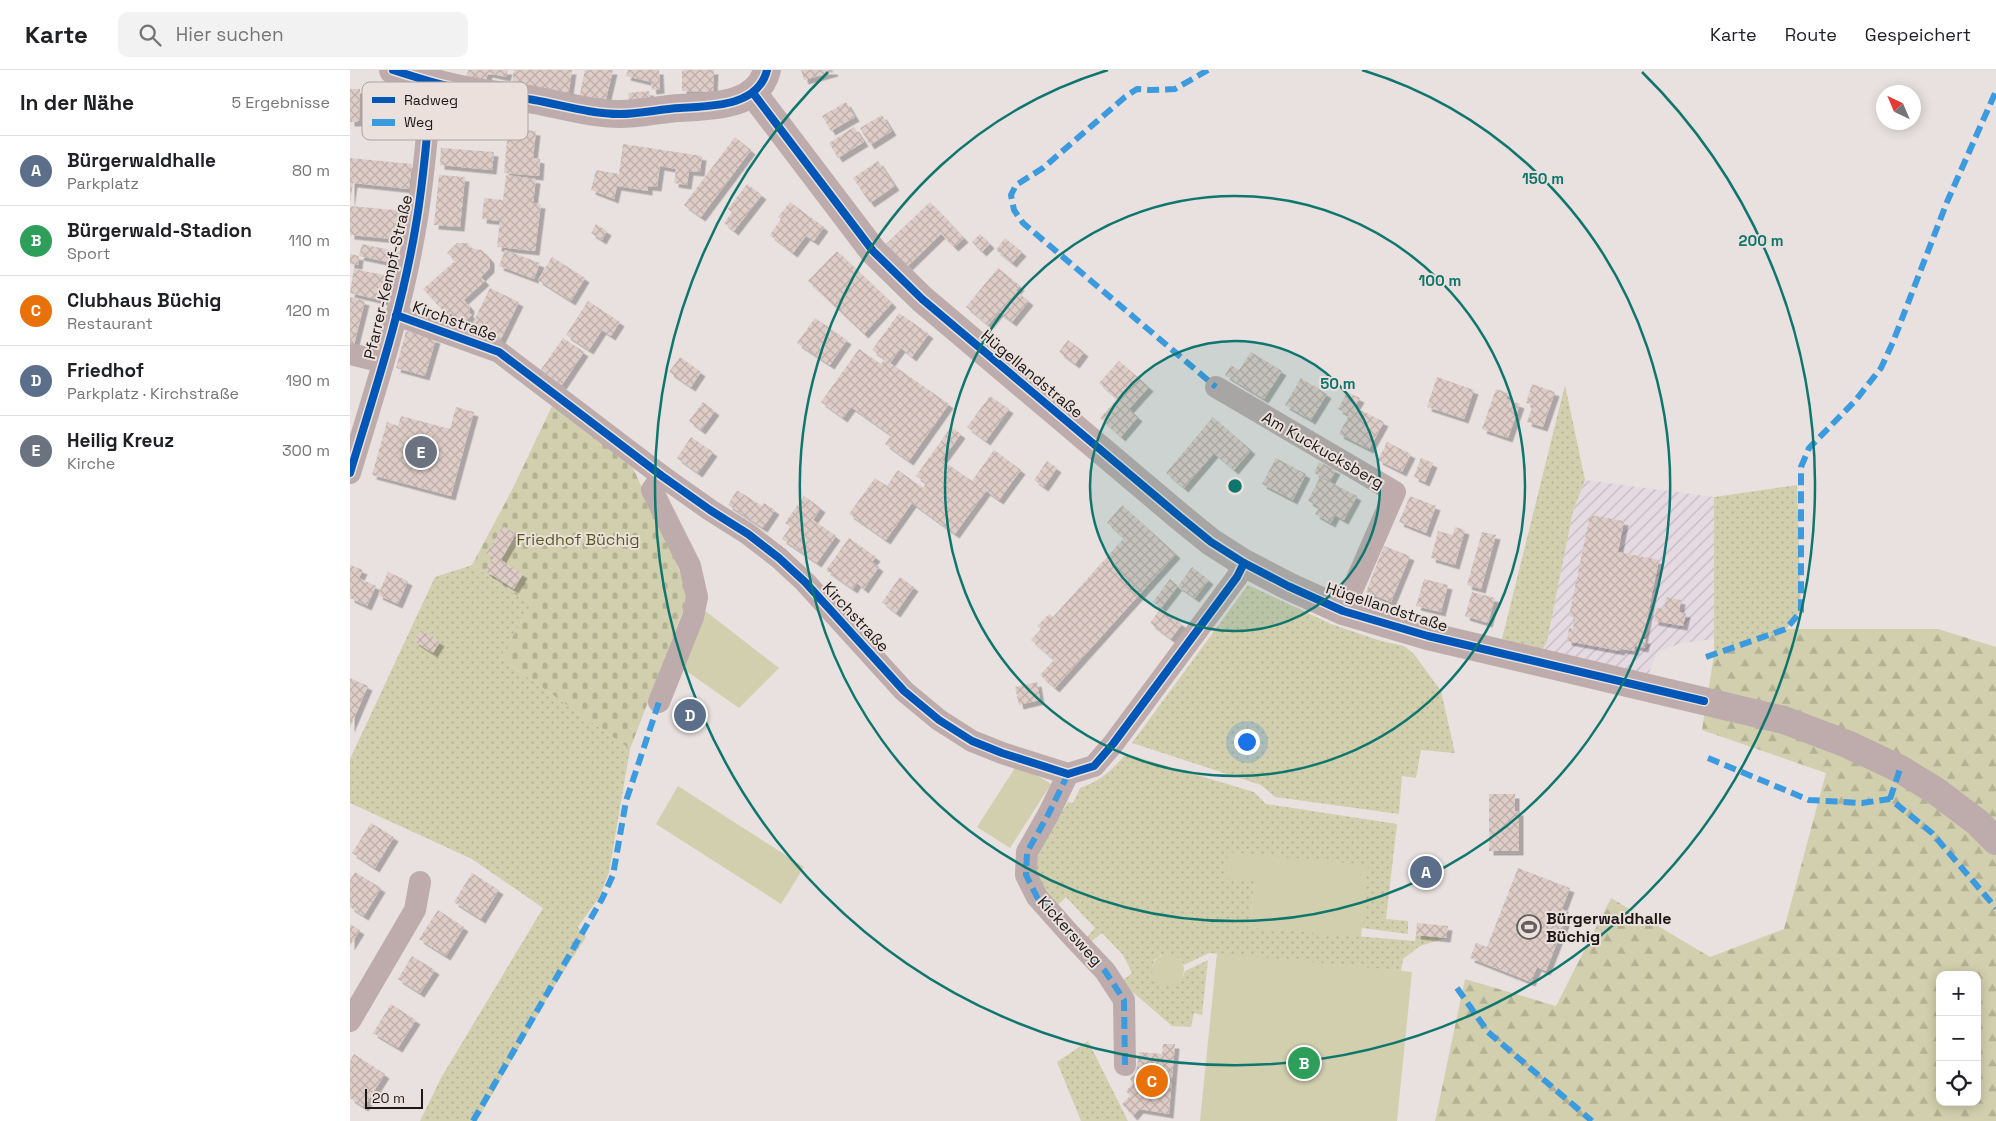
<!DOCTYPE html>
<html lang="de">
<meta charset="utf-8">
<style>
:root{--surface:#fff;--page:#f2f2f2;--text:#202124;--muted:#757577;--line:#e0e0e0;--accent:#0f766e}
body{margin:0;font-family:"Space Grotesk",sans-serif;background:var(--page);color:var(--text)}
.controls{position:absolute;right:15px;bottom:15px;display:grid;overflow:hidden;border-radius:10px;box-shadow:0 2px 12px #0003}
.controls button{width:45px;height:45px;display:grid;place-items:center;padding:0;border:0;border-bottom:1px solid var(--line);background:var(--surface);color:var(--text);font:25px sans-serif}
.compass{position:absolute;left:1526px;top:15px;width:45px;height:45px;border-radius:50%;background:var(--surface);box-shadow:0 2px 12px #0003;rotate:316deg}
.scale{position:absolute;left:15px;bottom:12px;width:58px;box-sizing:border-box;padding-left:5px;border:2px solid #1c1817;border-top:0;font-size:14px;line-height:18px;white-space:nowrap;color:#1c1817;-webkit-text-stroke:4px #ebe0dc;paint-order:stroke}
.you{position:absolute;left:896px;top:671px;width:18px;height:18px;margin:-12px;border:4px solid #fff;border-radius:50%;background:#1a73e8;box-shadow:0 0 0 8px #1a73e833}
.badge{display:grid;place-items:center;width:32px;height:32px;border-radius:50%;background:var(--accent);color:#fff;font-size:16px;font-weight:700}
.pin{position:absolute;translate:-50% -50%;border:2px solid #fff;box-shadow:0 1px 5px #0006}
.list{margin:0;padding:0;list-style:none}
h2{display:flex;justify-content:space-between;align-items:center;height:65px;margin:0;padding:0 20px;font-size:21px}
h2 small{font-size:16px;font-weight:400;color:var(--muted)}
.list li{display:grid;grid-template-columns:32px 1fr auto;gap:15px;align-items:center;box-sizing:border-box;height:70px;padding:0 20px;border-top:1px solid var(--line)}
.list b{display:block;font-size:19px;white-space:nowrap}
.list p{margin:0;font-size:16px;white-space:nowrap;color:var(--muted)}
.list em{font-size:16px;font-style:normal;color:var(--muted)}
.icon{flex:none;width:28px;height:28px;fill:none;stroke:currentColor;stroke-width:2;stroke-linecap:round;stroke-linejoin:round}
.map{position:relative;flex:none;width:1646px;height:1051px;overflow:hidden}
header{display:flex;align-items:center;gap:30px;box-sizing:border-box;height:70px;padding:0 25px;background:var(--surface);border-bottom:1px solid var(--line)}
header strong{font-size:24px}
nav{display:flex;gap:28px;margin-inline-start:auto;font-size:18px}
.search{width:350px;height:45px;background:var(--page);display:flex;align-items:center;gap:12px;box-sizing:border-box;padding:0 18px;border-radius:10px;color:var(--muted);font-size:19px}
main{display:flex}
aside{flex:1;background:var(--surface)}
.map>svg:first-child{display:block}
</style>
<header>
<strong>Karte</strong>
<div class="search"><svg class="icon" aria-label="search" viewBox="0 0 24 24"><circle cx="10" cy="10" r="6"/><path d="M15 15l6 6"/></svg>Hier suchen</div>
<nav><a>Karte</a><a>Route</a><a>Gespeichert</a></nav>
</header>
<main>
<aside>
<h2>In der Nähe<small>5 Ergebnisse</small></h2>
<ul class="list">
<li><span class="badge" style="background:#5c6f8a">A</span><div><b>Bürgerwaldhalle</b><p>Parkplatz</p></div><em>80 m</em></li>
<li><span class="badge" style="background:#2e9e5b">B</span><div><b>Bürgerwald-Stadion</b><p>Sport</p></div><em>110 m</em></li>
<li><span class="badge" style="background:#e8710a">C</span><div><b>Clubhaus Büchig</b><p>Restaurant</p></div><em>120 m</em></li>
<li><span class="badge" style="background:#5c6f8a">D</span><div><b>Friedhof</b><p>Parkplatz · Kirchstraße</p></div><em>190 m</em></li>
<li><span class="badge" style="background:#6b7280">E</span><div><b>Heilig Kreuz</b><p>Kirche</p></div><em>300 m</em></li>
</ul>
</aside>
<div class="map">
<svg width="1646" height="1051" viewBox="0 0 1646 1051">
<defs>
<pattern id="industrial-furrows" width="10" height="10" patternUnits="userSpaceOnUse" patternTransform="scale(1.25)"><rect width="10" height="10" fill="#e5d9e2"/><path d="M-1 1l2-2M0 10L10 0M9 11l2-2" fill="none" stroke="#c4bac1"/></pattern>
<pattern id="grass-dots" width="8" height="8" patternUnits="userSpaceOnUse" patternTransform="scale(1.25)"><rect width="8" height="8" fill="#d1cfad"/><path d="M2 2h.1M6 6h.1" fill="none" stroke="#b3b194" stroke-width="1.8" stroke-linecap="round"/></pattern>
<pattern id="forest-firs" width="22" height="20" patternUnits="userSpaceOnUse" patternTransform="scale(1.25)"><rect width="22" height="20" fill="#d1cfad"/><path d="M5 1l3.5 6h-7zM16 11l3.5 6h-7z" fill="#b3b194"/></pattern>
<pattern id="cemetery-stones" width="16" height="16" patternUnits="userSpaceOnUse" patternTransform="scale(1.25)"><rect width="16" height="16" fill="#d1cfad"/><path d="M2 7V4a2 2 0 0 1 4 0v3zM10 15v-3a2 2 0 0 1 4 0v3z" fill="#b3b194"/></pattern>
<pattern id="building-cross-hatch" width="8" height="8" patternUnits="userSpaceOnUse" patternTransform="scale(1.25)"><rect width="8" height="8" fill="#deccc6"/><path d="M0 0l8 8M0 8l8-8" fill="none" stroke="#beaea9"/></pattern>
<filter id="shadow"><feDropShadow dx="4.5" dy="4.5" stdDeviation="0" flood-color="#0004"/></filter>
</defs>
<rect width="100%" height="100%" fill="#e8e1e0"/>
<path fill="url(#industrial-furrows)" d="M1235,410L1364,427L1365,569L1331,573L1307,582L1298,605L1192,581L1197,571L1223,441Z"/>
<g fill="url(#grass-dots)">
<path d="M1215,315L1235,410L1223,441L1197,571L1192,581L1152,569Z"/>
<path d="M1447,415L1451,541L1436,559L1364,585V427Z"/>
<path d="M122,495L181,535L150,588L280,679L259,802L250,826L228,857L236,867L202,920L127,1051H70L91,1008L193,838L122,789L0,733V689L85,507Z"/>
<path d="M898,515L981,554L1031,571L1054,576L1064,584L1091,621L1105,683L1071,680L1066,708L1052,706L1049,744L925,727L911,715L782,673Z"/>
<path d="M776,684L904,722L916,734L1047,754L1036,849L1058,851V864L1012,858L1017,795L904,810L900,857L1065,871L1066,865L1096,868L1070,876L1053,889L1051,901L859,883L834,895L830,889L811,885L805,889L802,896L833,907L835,901L858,890L852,945L844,943L841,957L822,956L771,912L782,903L773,885L752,863L741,872L736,868L745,858L716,827L706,837C701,830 693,822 690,814C678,784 703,756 718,732L723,733L730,718C752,710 761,701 776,684Z"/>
<path d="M738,971L778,1051H731L707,992Z"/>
</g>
<path fill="url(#forest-firs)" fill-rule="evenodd" d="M1436,559H1588L1646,577V1051H1085L1115,909L1206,936L1261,828L1360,887L1434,859L1476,703L1352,660L1364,585ZM1590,905H1627V1032H1590Z"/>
<path fill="url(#cemetery-stones)" d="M205,330L283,398L325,490L339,525L280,679L150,588L181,535L122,495L161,422Z"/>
<g fill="#d1cfad">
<path d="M354,540L429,598L389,638L332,598Z"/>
<path d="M668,693L701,714L660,778L627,757Z"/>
<path d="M328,716L454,797L431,834L306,754Z"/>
<path d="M878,782L1018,795L1011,867L900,857L904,811L876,808Z"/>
<path d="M867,883L1062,902L1047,1051H850Z"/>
<circle cx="818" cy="900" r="16"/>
</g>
<g fill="url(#building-cross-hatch)" filter="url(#shadow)">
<path d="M118,0H158L156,7L138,3L135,16L115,12Z"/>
<path d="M164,0H222L218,28L161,20Z"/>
<path d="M235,0H263L254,38L228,33Z"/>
<path d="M278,0H309L310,19L302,20L301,12L276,6Z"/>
<path d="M332,0H364L363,22L332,21Z"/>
<path d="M451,0H483L484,2L454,10Z"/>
<path d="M0,19H10L9,52H0Z"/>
<path d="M299,21L301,32L280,35L278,23Z"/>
<path d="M496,32L505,47L481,61L472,46Z"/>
<path d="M532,45L542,61L520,75L510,58Z"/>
<path d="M504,57L514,72L488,88L479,73Z"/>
<path d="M158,59L186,61L183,88L190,89L189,106L154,103Z"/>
<path d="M385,67L401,80L351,147L334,135Z"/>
<path d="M273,74L352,86L350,102L339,101L337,115L324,113L326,99L310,96L307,117L298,116V121L267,116L264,129L241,120L246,100L269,104Z"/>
<path d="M91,78L144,82L142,100L90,95Z"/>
<path d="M0,88L62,94L59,119L3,113L0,133Z"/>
<path d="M528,91L545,116L520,133L503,108Z"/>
<path d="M89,105L115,107L110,157L84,155Z"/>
<path d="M156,105L186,109L183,133L191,134L185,181L147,177L150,151L132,149L134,128L153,130Z"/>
<path d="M397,114L412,125L384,161L374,153L382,142L378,139Z"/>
<path d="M440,132L474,157L464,171L456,166L443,183L420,165L431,149L428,147Z"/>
<path d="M580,132L614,168L604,177L591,164L558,196L536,174Z"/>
<path d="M0,136L55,141L53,170L0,165Z"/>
<path d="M246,154L257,161L252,170L241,163Z"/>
<path d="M630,164L640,174L632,182L622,172Z"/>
<path d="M655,168L672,182L662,193L646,180Z"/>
<path d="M107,173H117L123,179L132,180L140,189V198L131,207L135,211L114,230L120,237L119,243L122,245L114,252L112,249H106L101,243L98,246L73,219L105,191L97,183Z"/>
<path d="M12,174L49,182L47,194L9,186Z"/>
<path d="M155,180L190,193L184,209L149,196Z"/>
<path d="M487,181L542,233L514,264L458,211Z"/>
<path d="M0,184L9,186L8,195L0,194Z"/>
<path d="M202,187L235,208L221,231L188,210Z"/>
<path d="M648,198L670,216L666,221L679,231L662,252L649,242L638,255L616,237Z"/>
<path d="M4,199L44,207L39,232L0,223Z"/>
<path d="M140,218L169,232L149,273L120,259Z"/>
<path d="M0,227L15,231L4,275L0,274Z"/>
<path d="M238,231L270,252L261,266L252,260L239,280L216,265Z"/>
<path d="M549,243L579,264L562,287L551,278L540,293L599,334L559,391L535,374L541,365L501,337L493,348L471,332L509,279L531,294L535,289L522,280Z"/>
<path d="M465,248L497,270L480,295L447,273Z"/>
<path d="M56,261L86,269L75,306L46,298Z"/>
<path d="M213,268L234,282L212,315L190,301Z"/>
<path d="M718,270L734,282L725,294L709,282Z"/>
<path d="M901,282L932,301L914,329L875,305L881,295L889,300Z"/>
<path d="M330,287L351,302L341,317L319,302Z"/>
<path d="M769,291L799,317L779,339L788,347L771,367L750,348L767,329L749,313Z"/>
<path d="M1087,307L1124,320L1114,349L1077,337Z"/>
<path d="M951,308L977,324L961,350L935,335Z"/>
<path d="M1182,314L1205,322L1193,357L1177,352L1183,335L1176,333Z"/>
<path d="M1146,319L1158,323L1156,329L1170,334L1158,368L1132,359Z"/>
<path d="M997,322L1010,328L1005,337L1034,352L1019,379L989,364L999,345L988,339Z"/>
<path d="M640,326L659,339L636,371L617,357Z"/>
<path d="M353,332L365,341L351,360L339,351Z"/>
<path d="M106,337L124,342L101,426L22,405L37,352L48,356L51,346L100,359Z"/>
<path d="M863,347L901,380L884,400L864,383L834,418L816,403Z"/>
<path d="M601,357L611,364L592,390L622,411L644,380L671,400L649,430L636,421L605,464L562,433L536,470L499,444L525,408L537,416L548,400L573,418L576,413L566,406Z"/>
<path d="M341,367L363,382L348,403L327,388Z"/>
<path d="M1037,372L1061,384L1052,402L1028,390Z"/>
<path d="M926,388L956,404L943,430L912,414Z"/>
<path d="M1071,388L1083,393L1075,412L1064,407Z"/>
<path d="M697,391L707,398L694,417L684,410Z"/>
<path d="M969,392L986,400L980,411L964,403Z"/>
<path d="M970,407L1007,426L994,450L985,445L981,453L965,444L969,437L958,431Z"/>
<path d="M387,420L412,436L414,433L425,440L413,458L378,435Z"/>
<path d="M454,426L471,438L463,450L486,466L467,493L432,469L440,457L435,453Z"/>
<path d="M1060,426L1086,436L1076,463L1049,452Z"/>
<path d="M772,435L826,484L705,618L690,605L704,590L681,570L691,559L687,556L699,544L703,547L774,468L757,453Z"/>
<path d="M1240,445L1274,451L1268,482L1309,490L1293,569H1296L1294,578L1285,576L1284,581L1271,579L1270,581L1217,571L1219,558L1223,559L1225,547L1219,546Z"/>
<path d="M153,456L166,464L151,490L173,504L164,519L135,501L143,488L136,484Z"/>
<path d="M1105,457L1115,460L1105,495L1081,488L1088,461L1103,465Z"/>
<path d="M1132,462L1146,465L1131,519L1117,515Z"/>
<path d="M499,468L526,487L522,492L529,497L514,519L507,513L503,519L476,500Z"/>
<path d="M1034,476L1060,486L1041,532L1016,522Z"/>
<path d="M0,495L13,500L9,508L26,516L17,536L0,528Z"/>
<path d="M842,497L859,510L845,528L828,516Z"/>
<path d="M38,502L58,511L48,534L28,525Z"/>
<path d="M550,507L564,517L546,543L532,532Z"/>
<path d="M820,509L828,516L811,538L803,532Z"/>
<path d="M1074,509L1098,515L1091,542L1066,536Z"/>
<path d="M1122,522L1145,528L1138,553L1115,546Z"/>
<path d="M1316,527L1331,530L1329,542L1336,543L1333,556L1304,551L1307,538L1314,539Z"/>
<path d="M811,538L832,554L821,569L800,553Z"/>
<path d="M71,560L90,572L83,583L64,571Z"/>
<path d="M0,608L18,616L0,658Z"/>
<path d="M687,612L690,630L669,635L665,617Z"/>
<path d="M1139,724H1165V741H1169V781H1139Z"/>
<path d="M21,753L44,767L25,798L2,783Z"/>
<path d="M1168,798L1220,818L1212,839L1219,842L1196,901L1187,897L1181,912L1120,888L1126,873L1137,877Z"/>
<path d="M5,802L31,818L14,846L0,837V810Z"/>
<path d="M122,803L149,820L131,849L104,832Z"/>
<path d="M88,840L114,857L96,886L69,869Z"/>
<path d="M1067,853L1098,856L1096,868L1066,865Z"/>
<path d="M0,854L10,860L0,876Z"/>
<path d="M62,886L85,900L70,923L48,909Z"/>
<path d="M41,934L66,950L48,978L23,963Z"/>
<path d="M813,974H825L819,1044L789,1039L783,1046L772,1034L780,1026L776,1021L784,1013L780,1009L786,1004L789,982L812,984Z"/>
<path d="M4,984L35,1004L14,1037L0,1028V991Z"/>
</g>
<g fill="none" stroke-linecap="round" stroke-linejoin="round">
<g stroke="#beacad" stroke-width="22">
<path d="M46,245L149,282L312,406L360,440L398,464L429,488L455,512L554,621L589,650L622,671L652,683L718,704L744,696L763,674L887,507L894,493"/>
<path d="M0,284L33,292"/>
<path d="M866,317L1045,422L993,541"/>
<path d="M0,403C24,323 51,243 65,160C74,111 77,62 82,13"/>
<path d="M309,632L343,547L347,527L340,496L302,420L312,406"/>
<path d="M718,704L698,745L677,782L676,805L687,827L719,863L755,901L774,930L775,995"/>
<path d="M0,951L65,840L70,812"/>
</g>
<g stroke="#beacad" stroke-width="28">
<path d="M43,0C71,9 99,18 128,22C146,26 165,26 184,30C212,35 241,44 270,44C290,44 310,39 330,38C361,36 408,37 417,0"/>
<path d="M403,23L523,181L572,229L829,446L861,472L894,493L938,516L993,541L1078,566L1434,650L1497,674L1550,699L1586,721L1627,752L1646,771"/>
</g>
<g stroke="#3c9adf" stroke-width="6" stroke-dasharray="12 6" stroke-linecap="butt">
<path d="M858,0L825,19L800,20L787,19L775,27L693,98L666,115L661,125L664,140L673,153L866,317"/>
<path d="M1356,587L1436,559L1451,541V397L1459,378L1505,331L1531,298L1543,272L1597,132L1646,21"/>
<path d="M1358,688L1459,730L1512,733L1540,729L1582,763L1646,838"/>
<path d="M718,704L698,745L677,782L676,805L687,827L719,863L755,901L774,930L775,995"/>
<path d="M1540,729L1550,699"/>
<path d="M1107,918L1138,962L1242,1051"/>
<path d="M123,1051L252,829L263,805L276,731L309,632"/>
</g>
<g stroke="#ebe0dc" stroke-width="11">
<g id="cycleway">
<path d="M43,0C71,9 99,18 128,22C146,26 165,26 184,30C212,35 241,44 270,44C290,44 310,39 330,38C361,36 408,37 417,0"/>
<path d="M403,23L523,181L572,229L829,446L861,472L894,493L938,516L993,541L1078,566L1354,631"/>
<path d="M46,245L149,282L312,406L360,440L398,464L429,488L455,512L554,621L589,650L622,671L652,683L718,704L744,696L763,674L887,507L894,493"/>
<path d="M0,403C24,323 51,243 65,160C74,111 77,62 82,13"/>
</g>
</g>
<use href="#cycleway" stroke="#0057b8" stroke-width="8"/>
</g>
<circle cx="885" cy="416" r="145" fill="#0f766e" fill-opacity=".12"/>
<g fill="none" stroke="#0f766e" stroke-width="2.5">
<circle cx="885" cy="416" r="145"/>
<circle cx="885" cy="416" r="290"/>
<path d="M1012 0A435 435 0 1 1 758 0"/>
<path d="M1292 2A580 580 0 1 1 478 2"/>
</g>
<defs>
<g id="stadium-ring" transform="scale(1.25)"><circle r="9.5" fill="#ebe0dc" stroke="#635e5d" stroke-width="1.5"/><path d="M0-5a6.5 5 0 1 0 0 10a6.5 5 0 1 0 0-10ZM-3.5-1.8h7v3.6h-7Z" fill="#635e5d"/></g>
</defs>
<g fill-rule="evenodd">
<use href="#stadium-ring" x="1179" y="857"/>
</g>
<g text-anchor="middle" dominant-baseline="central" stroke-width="4" stroke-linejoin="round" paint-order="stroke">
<g font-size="16" fill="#1c1817" stroke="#ebe0dc">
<text transform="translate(38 207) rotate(-77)">Pfarrer-Kempf-Straße</text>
<text transform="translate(105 251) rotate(20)">Kirchstraße</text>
<text transform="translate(682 304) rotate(40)">Hügellandstraße</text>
<text transform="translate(973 380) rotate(30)">Am Kuckucksberg</text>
<text transform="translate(1037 537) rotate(18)">Hügellandstraße</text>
<text transform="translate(506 547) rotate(47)">Kirchstraße</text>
<text transform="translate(720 861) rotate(48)">Kickersweg</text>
</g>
<g font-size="16" fill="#595a22" stroke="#ebe0dc">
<text x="228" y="469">Friedhof Büchig</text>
</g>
<g font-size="16" font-weight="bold" fill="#1c1817" stroke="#ebe0dc" text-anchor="start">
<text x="1196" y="848">Bürgerwaldhalle<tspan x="1196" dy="18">Büchig</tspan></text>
</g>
</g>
<rect x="12" y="12" width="166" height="58" rx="8" fill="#ebe0dc" stroke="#ada4a1" stroke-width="1"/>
<rect x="22" y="27" width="23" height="6" fill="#0057b8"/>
<rect x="22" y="49" width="23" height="7" fill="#3c9adf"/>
<g font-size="14" fill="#1c1817">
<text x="54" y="35">Radweg</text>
<text x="54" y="57">Weg</text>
</g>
<circle cx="885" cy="416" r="8" fill="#0f766e" stroke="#ebe0dc" stroke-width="2.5"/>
<g font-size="15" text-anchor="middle" font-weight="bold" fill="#0f766e" stroke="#ebe0dc" stroke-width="4" stroke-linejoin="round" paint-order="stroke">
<text x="1193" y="114">150 m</text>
<text x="1411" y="176">200 m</text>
<text x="1090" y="216">100 m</text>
<text x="988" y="319">50 m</text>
</g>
</svg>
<div class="controls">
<button>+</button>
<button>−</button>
<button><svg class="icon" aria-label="locate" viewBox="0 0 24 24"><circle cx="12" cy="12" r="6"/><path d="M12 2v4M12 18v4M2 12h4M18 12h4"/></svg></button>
</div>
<svg class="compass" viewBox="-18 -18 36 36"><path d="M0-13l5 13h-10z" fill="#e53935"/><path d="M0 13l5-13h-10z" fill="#757577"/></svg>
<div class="scale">20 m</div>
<div class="you"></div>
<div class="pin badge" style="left:1076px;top:802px;background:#5c6f8a">A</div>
<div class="pin badge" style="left:954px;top:993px;background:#2e9e5b">B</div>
<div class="pin badge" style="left:802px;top:1011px;background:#e8710a">C</div>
<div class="pin badge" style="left:340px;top:645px;background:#5c6f8a">D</div>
<div class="pin badge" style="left:71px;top:382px;background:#6b7280">E</div>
</div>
</main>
